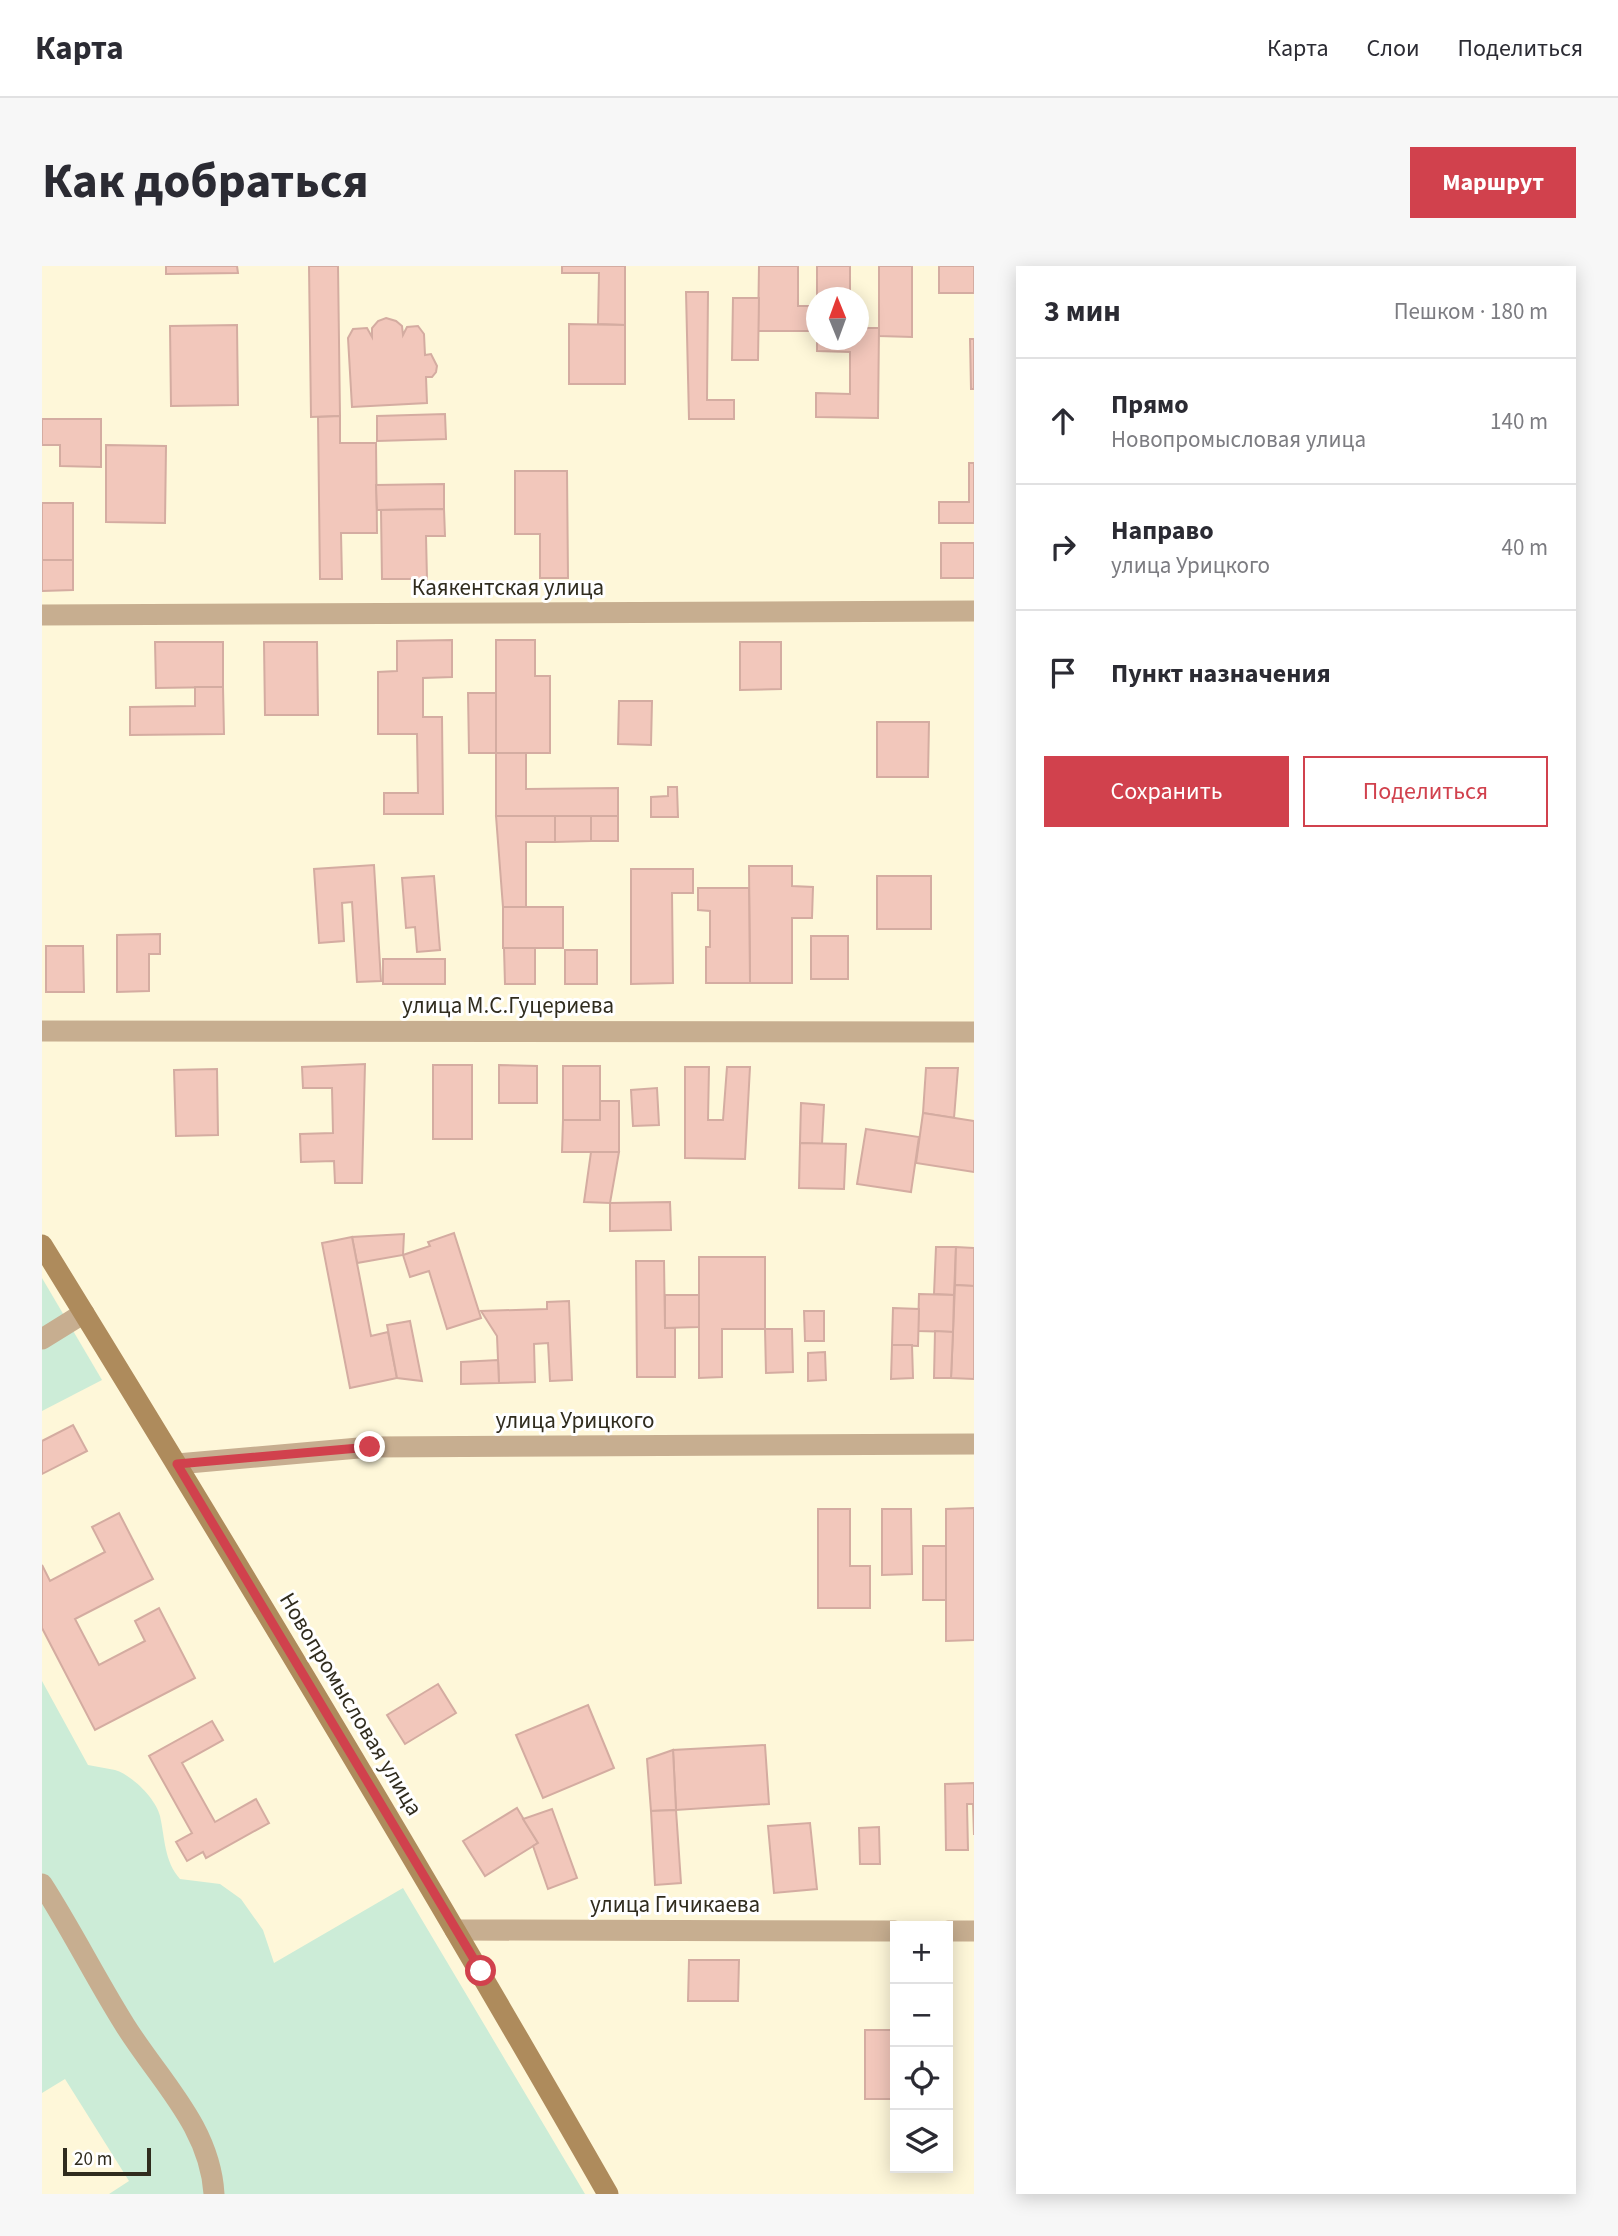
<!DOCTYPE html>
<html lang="ru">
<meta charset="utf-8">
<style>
:root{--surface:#fff;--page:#f7f7f7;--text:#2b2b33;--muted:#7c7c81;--line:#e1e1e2;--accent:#d1414d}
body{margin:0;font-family:"Source Sans 3",sans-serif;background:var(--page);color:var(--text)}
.controls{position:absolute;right:21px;bottom:21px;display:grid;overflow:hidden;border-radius:0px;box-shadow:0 4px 18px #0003}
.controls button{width:63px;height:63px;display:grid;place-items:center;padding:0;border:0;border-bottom:2px solid var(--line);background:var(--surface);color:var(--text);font:35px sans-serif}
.compass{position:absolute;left:764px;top:21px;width:63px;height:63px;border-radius:50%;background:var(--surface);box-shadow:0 4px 18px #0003;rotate:359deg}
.scale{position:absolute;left:21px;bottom:18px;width:88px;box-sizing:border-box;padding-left:7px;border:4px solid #302c1e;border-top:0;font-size:19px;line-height:24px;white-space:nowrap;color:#302c1e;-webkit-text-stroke:5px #fff;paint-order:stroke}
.stop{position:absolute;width:21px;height:21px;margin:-16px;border:5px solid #d1414d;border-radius:50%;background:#fff}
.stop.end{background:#d1414d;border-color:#fff;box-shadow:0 2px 7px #0008}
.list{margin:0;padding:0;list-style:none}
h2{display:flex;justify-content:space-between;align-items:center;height:91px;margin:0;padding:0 28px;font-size:30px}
h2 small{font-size:23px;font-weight:400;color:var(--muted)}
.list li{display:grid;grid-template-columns:46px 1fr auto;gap:21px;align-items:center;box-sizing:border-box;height:126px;padding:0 28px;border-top:2px solid var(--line)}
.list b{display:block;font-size:26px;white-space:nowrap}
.list p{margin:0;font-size:23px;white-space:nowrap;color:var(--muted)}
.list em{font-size:23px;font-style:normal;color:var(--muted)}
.actions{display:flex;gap:14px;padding:21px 28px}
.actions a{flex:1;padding:16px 0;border:2px solid var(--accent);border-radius:0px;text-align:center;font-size:24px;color:var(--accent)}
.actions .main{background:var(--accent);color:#fff}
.icon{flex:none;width:38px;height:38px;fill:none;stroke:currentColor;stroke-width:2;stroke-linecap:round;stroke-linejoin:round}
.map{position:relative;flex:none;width:932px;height:1928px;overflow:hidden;border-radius:0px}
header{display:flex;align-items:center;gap:42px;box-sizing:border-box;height:98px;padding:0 35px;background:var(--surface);border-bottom:2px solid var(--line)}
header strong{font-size:33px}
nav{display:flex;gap:38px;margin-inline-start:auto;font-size:24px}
.intro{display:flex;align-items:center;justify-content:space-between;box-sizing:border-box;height:168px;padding:0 42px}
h1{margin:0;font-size:49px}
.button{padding:18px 32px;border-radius:0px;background:var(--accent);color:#fff;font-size:24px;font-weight:700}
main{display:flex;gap:42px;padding:0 42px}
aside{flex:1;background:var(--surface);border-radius:0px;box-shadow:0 4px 18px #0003}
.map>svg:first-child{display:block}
</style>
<header>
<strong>Карта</strong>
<nav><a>Карта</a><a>Слои</a><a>Поделиться</a></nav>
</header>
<div class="intro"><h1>Как добраться</h1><a class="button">Маршрут</a></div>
<main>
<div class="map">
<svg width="932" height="1928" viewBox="0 0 932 1928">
<rect width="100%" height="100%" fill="#fef7d9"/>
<g fill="#ccecd7">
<path d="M0,1012L60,1114L0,1145Z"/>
<path d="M0,1415L46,1499C55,1501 64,1502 73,1504C90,1509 114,1533 118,1550C123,1572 122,1595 138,1613L178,1618L199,1633L221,1664L232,1697L361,1622L543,1928H67L87,1915L23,1813L0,1827Z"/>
</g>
<g fill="#f2c7bb" stroke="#d4aca1" stroke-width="2">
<path d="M124,0H195L196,7L124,8Z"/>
<path d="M267,0H296L298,150L269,151Z"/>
<path d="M520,0H583V59L556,58L557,7H520Z"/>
<path d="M717,0H756V40H774V65H716Z"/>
<rect x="775" y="0" width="33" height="32"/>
<path d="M837,0H870V71L837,70Z"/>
<rect x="897" y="0" width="35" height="27"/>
<path d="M644,26H666L665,134H692V153H647Z"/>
<path d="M691,32H717L716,94H690Z"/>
<path d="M344,52L354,55L360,60L361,69L365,61L376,60L382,68L383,89L389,88L395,100L394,106L390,111H384L385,137L310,141L306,72L311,63L325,62L330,71V62L336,55Z"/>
<path d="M527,58L583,59V118H527Z"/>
<path d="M195,59L196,139L129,140L128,60Z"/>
<path d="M816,62H837L836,152L774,151V127L808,128V86L775,85V74H816Z"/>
<path d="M928,73H932V123H929Z"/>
<path d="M403,148L404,173L335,175V150Z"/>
<path d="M298,150V177H334L335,267H299L300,313H278L276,151Z"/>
<path d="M0,153H59V201L18,200V179H0Z"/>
<path d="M64,179L124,180L123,257L64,256Z"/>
<path d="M927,197H932V257H897V236H927Z"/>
<path d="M473,205H525L526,312H498V268H473Z"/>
<path d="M402,218V243L335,244L334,219Z"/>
<rect x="0" y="237" width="31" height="57"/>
<path d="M402,243L403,270H384L385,313H340L339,244Z"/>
<rect x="899" y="277" width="33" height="35"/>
<path d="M0,294H31V324L0,325Z"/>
<path d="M410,374V411L381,412V451H400L401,548H342V527H376L375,468H336V406L355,405V375Z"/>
<path d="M454,374H493V410H508V487H454Z"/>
<path d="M113,376H181V421L114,422Z"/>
<path d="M222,376H275L276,449H223Z"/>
<path d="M698,376H739V423L698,424Z"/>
<path d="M153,421H181L182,468L88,469V441L153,440Z"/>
<path d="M426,427H454V487H427Z"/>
<path d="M577,435H610L609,479L576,478Z"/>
<path d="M835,456H887L886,511H835Z"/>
<path d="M454,487H484V523L576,522V550H454Z"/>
<path d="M626,521H635L636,551H609V531L626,530Z"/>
<path d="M454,550H513V576H484V641H461Z"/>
<path d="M513,550H549V575L513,576Z"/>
<rect x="549" y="550" width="27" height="25"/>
<path d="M332,599L339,715L315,716L310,636L300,637L302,675L277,677L272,603Z"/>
<path d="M707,600H750V620L771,621L770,652H750V717H708Z"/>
<path d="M589,603H651V627H630L631,717L589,718Z"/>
<path d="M392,610L398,684L375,686L373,661L364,662L360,612Z"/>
<rect x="835" y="610" width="54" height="53"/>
<path d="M656,622H707L708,717H664V681H668V645L656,644Z"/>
<rect x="461" y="641" width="60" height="41"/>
<path d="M118,668V688H107V725L75,726V669Z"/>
<rect x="769" y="670" width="37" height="43"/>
<path d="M4,680H41L42,726H4Z"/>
<path d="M462,682H493V718H463Z"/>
<rect x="523" y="684" width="32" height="34"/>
<rect x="341" y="693" width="62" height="25"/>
<path d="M323,798L320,917H293L292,895L259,896L258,868L291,867L290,822H261L260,801Z"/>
<rect x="391" y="799" width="39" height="74"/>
<path d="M457,799L495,800V837H457Z"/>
<rect x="521" y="800" width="37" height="54"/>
<path d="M643,801H667L666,854H681L685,801H708L703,893L643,892Z"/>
<path d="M884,802H916L912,852L881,847Z"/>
<path d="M175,803L176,869L134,870L132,804Z"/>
<path d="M615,822L617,859L591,860L589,824Z"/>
<path d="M558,835H577V886H520L521,854H558Z"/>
<path d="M759,837L782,839L780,878L758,877Z"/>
<path d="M881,847L932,855V906L874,897Z"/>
<path d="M824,863L877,871L869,926L815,918Z"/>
<path d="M758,877L804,878L802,923L757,922Z"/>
<path d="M549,886H577L568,937L542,936Z"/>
<path d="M628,936L629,964L568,965V937Z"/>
<path d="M412,967L439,1052L405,1063L387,1005L368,1011L361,989L388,980L386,976Z"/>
<path d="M362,968L361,989L315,997L310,971Z"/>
<path d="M310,971L329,1070L346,1066L355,1112L308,1122L280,977Z"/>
<path d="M894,981H914L912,1029L892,1028Z"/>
<path d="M914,981L932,982V1020L913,1019Z"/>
<path d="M657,991H723V1063H680V1111L657,1112Z"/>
<path d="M594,995H622L623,1062H633V1111H595Z"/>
<path d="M913,1019L932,1020V1113L909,1112Z"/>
<path d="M877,1028L912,1029L911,1066L876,1065Z"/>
<path d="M623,1029H657V1061L623,1062Z"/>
<path d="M527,1035L530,1114L508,1115L506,1077L492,1078L493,1116L457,1117L455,1070L439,1045L505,1043V1036Z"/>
<path d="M851,1042L877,1043L876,1080L850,1079Z"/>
<path d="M762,1045H782V1075H763Z"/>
<path d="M368,1055L380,1115L355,1112L345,1059Z"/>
<path d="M723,1063H750L751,1106L724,1107Z"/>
<path d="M893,1065L911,1066L909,1112H892Z"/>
<path d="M850,1079H870L871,1112L849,1113Z"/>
<path d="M783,1086L784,1114L766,1115V1087Z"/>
<path d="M456,1094L457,1117L419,1118V1096Z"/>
<path d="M31,1159L45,1185L0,1208V1175Z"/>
<path d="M932,1242V1374L904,1375V1243Z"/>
<path d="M776,1243H808V1300H828V1342H776Z"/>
<path d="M840,1243H869L870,1308L840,1309Z"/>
<path d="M77,1247L111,1313L33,1353L57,1399L103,1375L93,1355L117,1342L153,1412L53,1464L0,1362V1299L8,1315L63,1286L50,1261Z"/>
<rect x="881" y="1280" width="23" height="54"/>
<path d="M396,1418L414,1447L363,1478L345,1449Z"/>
<path d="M546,1439L572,1502L501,1532L474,1469Z"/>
<path d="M170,1455L181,1474L140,1497L173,1556L214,1533L227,1557L164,1592L161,1586L145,1595L134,1576L150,1567L107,1490Z"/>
<path d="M723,1479L727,1538L634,1544L631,1484Z"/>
<path d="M631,1484L634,1544L609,1545L605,1493Z"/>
<path d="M932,1517V1569L931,1538H925L926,1584H904L903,1518Z"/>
<path d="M475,1542L496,1577L443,1610L421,1575Z"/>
<path d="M510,1543L535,1612L506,1623L491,1580L496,1577L481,1553Z"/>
<path d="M634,1544L639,1617L613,1619L609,1545Z"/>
<path d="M768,1557L775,1623L732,1627L726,1560Z"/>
<path d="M837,1561L838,1598H818L817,1562Z"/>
<path d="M647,1694H697L696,1735H646Z"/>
<rect x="823" y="1764" width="30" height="69"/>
</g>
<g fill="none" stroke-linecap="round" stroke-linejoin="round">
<g stroke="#c7ae90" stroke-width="21">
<path d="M0,349L932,345"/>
<path d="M0,765L932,766"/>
<path d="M0,1073L42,1047"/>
<path d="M135,1198L328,1181L932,1178"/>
<path d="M0,1618C29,1663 53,1711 81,1756C115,1812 168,1859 172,1928"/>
<path d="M413,1664L853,1665"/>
<path d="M906,1665H932"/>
</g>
<path stroke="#ae8b5c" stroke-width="21" d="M0,979C193,1292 383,1608 566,1928"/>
</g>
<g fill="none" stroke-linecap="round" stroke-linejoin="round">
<path stroke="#d1414d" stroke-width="9" d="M328,1181L135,1198L439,1705"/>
</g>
<g text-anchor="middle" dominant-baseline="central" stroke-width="6" stroke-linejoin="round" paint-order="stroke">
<g font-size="23" fill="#302c1e" stroke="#fff">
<text x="466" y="321">Каякентская улица</text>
<text x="466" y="739">улица М.С.Гуцериева</text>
<text x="533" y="1154">улица Урицкого</text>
<text transform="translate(309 1438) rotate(59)">Новопромысловая улица</text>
<text x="633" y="1638">улица Гичикаева</text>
</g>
</g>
</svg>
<div class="controls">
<button>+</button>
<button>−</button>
<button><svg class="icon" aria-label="locate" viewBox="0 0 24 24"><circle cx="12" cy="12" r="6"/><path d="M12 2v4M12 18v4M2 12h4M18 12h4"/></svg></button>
<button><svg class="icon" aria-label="layers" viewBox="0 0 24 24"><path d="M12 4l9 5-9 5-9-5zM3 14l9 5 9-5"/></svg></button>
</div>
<svg class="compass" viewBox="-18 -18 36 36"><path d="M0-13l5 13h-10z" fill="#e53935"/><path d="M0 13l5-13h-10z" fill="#7c7c81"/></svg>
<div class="scale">20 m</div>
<div class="stop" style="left:439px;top:1705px"></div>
<div class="stop end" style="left:328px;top:1181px"></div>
</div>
<aside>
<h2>3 мин<small>Пешком · 180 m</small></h2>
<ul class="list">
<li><svg class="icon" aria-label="ahead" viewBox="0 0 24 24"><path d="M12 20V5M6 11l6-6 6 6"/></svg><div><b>Прямо</b><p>Новопромысловая улица</p></div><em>140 m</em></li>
<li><svg class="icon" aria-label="right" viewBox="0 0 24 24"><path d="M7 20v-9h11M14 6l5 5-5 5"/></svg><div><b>Направо</b><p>улица Урицкого</p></div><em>40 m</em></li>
<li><svg class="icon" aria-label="arrive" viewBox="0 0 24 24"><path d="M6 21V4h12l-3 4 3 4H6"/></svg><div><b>Пункт назначения</b></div></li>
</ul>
<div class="actions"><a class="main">Сохранить</a><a>Поделиться</a></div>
</aside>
</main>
